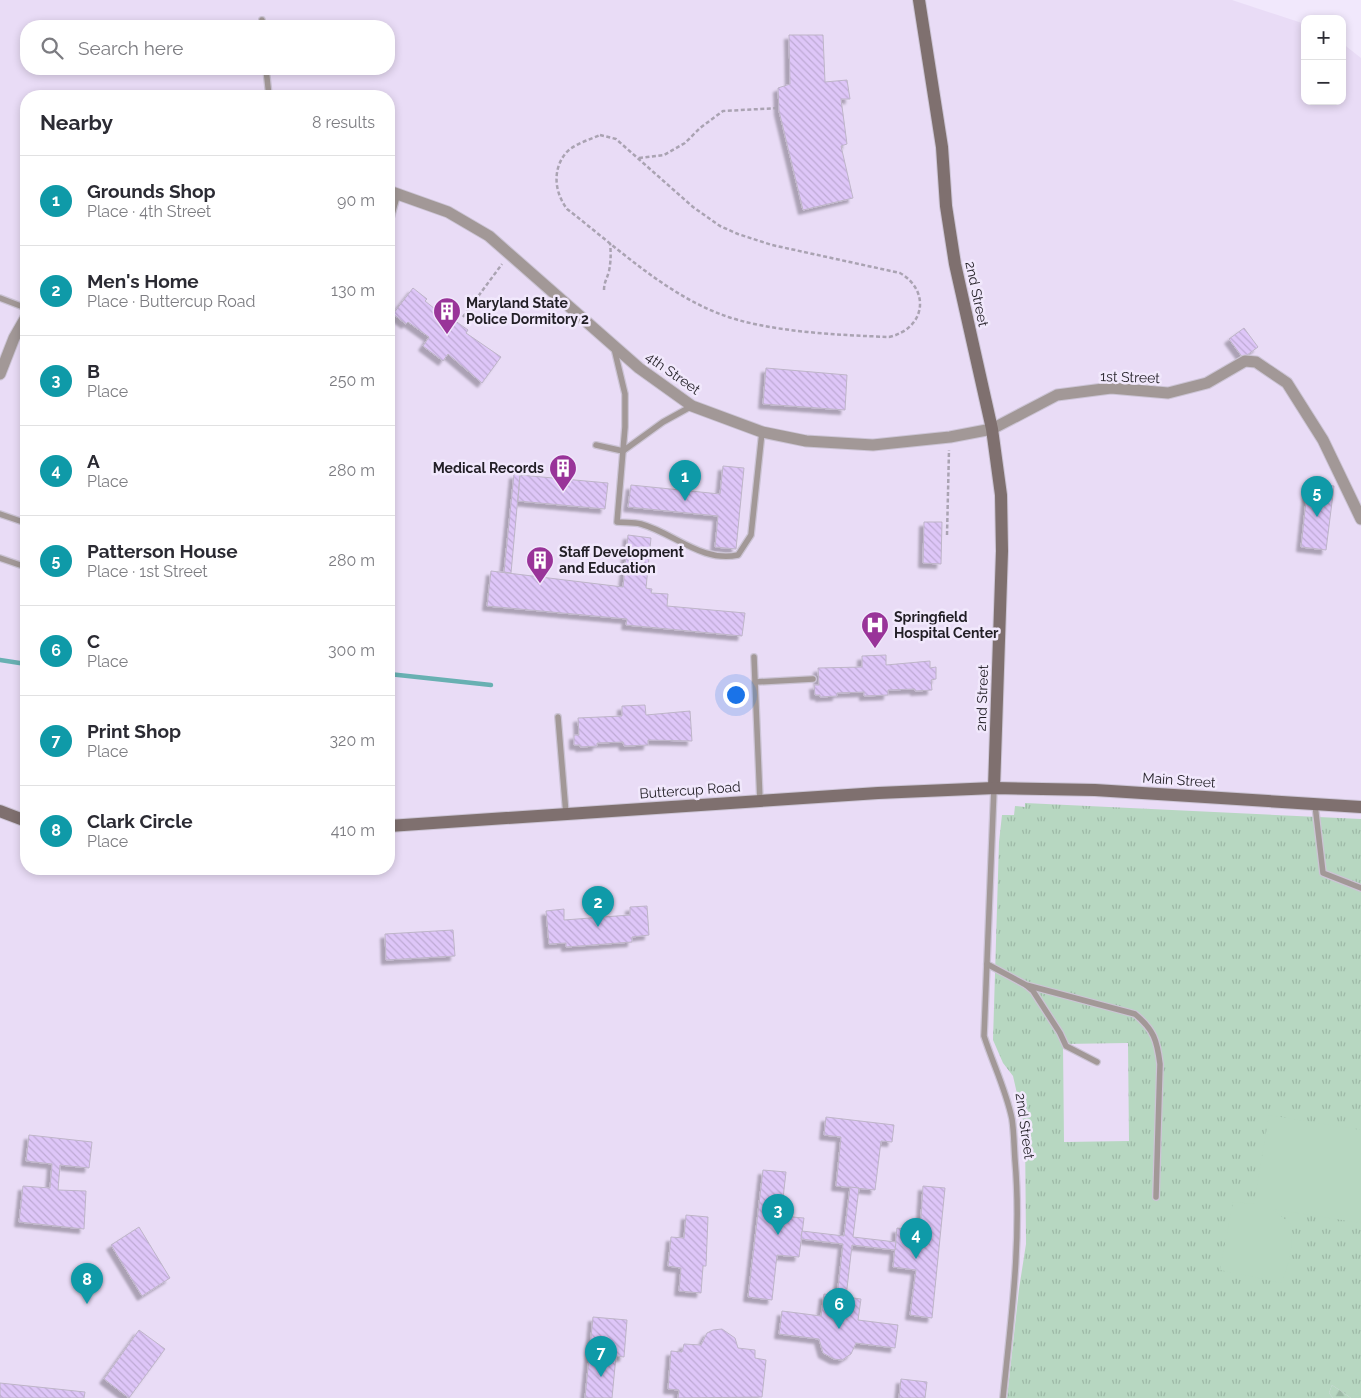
<!DOCTYPE html>
<meta charset="utf-8">
<style>
:root{--surface:#fff;--page:#f2f2f3;--text:#2b2b33;--muted:#7c7c81;--line:#e1e1e2;--accent:#d93025}
body{margin:0;font-family:Raleway,sans-serif;background:var(--page);color:var(--text)}
.controls{position:absolute;right:15px;top:15px;display:grid;overflow:hidden;border-radius:10px;box-shadow:0 2px 8px #0003}
.controls button{width:45px;height:45px;display:grid;place-items:center;padding:0;border:0;border-bottom:1px solid var(--line);background:var(--surface);color:var(--text);font:25px sans-serif}
.you{position:absolute;left:735px;top:694px;width:18px;height:18px;margin:-12px;border:4px solid #fff;border-radius:50%;background:#1a73e8;box-shadow:0 0 0 8px #1a73e833}
.badge{display:grid;place-items:center;width:32px;height:32px;border-radius:50%;background:var(--accent);color:#fff;font-size:16px;font-weight:700}
.pin{position:absolute;translate:-50% -41px;filter:drop-shadow(0 1px 2px #0008)}
.pin::after{content:'';position:absolute;top:26px;width:18px;height:15px;background:inherit;clip-path:polygon(0 0,100% 0,50% 100%)}
.list{margin:0;padding:0;list-style:none}
h2{display:flex;justify-content:space-between;align-items:center;height:65px;margin:0;padding:0 20px;font-size:21px}
h2 small{font-size:16px;font-weight:400;color:var(--muted)}
.list li{display:grid;grid-template-columns:32px 1fr auto;gap:15px;align-items:center;box-sizing:border-box;height:90px;padding:0 20px;border-top:1px solid var(--line)}
.list b{display:block;font-size:19px;white-space:nowrap}
.list p{margin:0;font-size:16px;white-space:nowrap;color:var(--muted)}
.list em{font-size:16px;font-style:normal;color:var(--muted)}
.icon{flex:none;width:28px;height:28px;fill:none;stroke:currentColor;stroke-width:2;stroke-linecap:round;stroke-linejoin:round}
.map{position:relative;flex:none;width:1361px;height:1398px;overflow:hidden}
.search{position:absolute;background:var(--surface);box-shadow:0 2px 8px #0003;left:20px;top:20px;width:375px;height:55px;display:flex;align-items:center;gap:12px;box-sizing:border-box;padding:0 18px;border-radius:20px;color:var(--muted);font-size:19px}
.panel{position:absolute;background:var(--surface);box-shadow:0 2px 8px #0003;left:20px;top:90px;width:375px;height:785px;border-radius:20px}
.map>svg:first-child{display:block}
</style>
<div class="map">
<svg width="1361" height="1398" viewBox="0 0 1361 1398">
<defs>
<pattern id="grass-tufts" width="24" height="20" patternUnits="userSpaceOnUse" patternTransform="scale(1.25)"><rect width="24" height="20" fill="#b7d7c1"/><path d="M3 7l-1-3M5 7V3M7 7l1-3M15 17l-1-3M17 17v-4M19 17l1-3" fill="none" stroke="#9db8a6"/></pattern>
<pattern id="forest-firs" width="22" height="20" patternUnits="userSpaceOnUse" patternTransform="scale(1.25)"><rect width="22" height="20" fill="#b7d7c1"/><path d="M5 1l3.5 6h-7zM16 11l3.5 6h-7z" fill="#9db8a6"/></pattern>
<pattern id="building-back-hatch" width="6" height="6" patternUnits="userSpaceOnUse" patternTransform="scale(1.25)"><rect width="6" height="6" fill="#dec6f8"/><path d="M-1 5l2 2M0 0l6 6M5-1l2 2" fill="none" stroke="#beaad4"/></pattern>
<filter id="shadow"><feDropShadow dx="-4.5" dy="4.5" stdDeviation="1" flood-color="#0004"/></filter>
</defs>
<rect width="100%" height="100%" fill="#f1e8fc"/>
<path fill="#e9dcf6" fill-rule="evenodd" d="M0,0H1232L1305,24V101H1342V43L1361,58V1398H0ZM26,26H389V69H26ZM26,96H389V869H26Z"/>
<path fill="url(#grass-tufts)" fill-rule="evenodd" d="M1025,803L1361,819V1398H1351L1332,1385L1329,1393L1333,1398H1007L1019,1289L1026,1244L1025,1129L1013,1076L1003,1063L993,1040L999,842L1002,815H1014L1015,806L1025,807ZM1128,1043L1129,1141L1064,1142L1063,1044Z"/>
<path fill="url(#forest-firs)" d="M1332,1385L1351,1398H1333L1329,1393Z"/>
<path fill="#b7d7c1" d="M1269,1115L1361,1130V1223L1272,1209L1290,1223C1294,1248 1290,1260 1281,1283L1220,1270L1233,1202L1254,1204Z"/>
<g fill="none" stroke-linecap="round" stroke-linejoin="round">
<g stroke="#68b0b2" stroke-width="4.5">
<path d="M0,660L26,664"/>
<path d="M389,674L491,685"/>
</g>
</g>
<g fill="url(#building-back-hatch)" stroke="#beb5c8" filter="url(#shadow)">
<path d="M789,35H823L825,82L847,80L850,99H841L847,144L841,146L853,198L803,210L779,111L778,88L790,84Z"/>
<path d="M413,288L427,299L425,301L445,317L447,315L468,330L466,333L501,357L482,383L448,354L443,361L423,346L429,337L408,322L406,324L393,314Z"/>
<path d="M1244,328L1258,347L1243,358L1229,339Z"/>
<path d="M766,368L847,375L845,410L763,404Z"/>
<path d="M723,466L744,468L736,549L715,547L718,516L628,507L631,485L720,494Z"/>
<path d="M514,474L520,475L511,573L504,572Z"/>
<path d="M520,475L608,483L605,509L518,501Z"/>
<path d="M1308,483L1334,486L1326,550L1301,547Z"/>
<path d="M924,522H942L941,564L923,563Z"/>
<path d="M628,535L651,538L646,588L652,589L651,593L668,594L667,606L745,613L742,636L626,625L627,619L487,606L491,571L623,587Z"/>
<path d="M886,655V665L930,661V668L936,667V679L931,680L932,690L915,691V689L888,690V695L864,696V692L837,693V696L820,697V695H815L814,685H819L818,668L862,667V656Z"/>
<path d="M645,705L646,715L690,711L692,741L648,740V745L624,746L623,742L597,743V746L580,747V745H574V735H579L578,718L622,716V706Z"/>
<path d="M647,906L649,935L632,937V942L566,947V943L549,944L546,911L564,909V920L630,915V907Z"/>
<path d="M453,930L455,956L386,960L385,934Z"/>
<path d="M826,1117L894,1125L892,1142L881,1141L875,1190L836,1186L841,1137L824,1135Z"/>
<path d="M29,1135L92,1142L89,1168L60,1165L58,1190L86,1191L84,1229L19,1222L23,1186L50,1188L52,1164L26,1161Z"/>
<path d="M763,1170L786,1172L781,1216L804,1218L799,1257L777,1255L772,1300L748,1297Z"/>
<path d="M923,1186L945,1188L932,1318L910,1315L916,1270L893,1267L897,1228L920,1231Z"/>
<path d="M850,1187L859,1188L853,1237L896,1242L895,1250L852,1245L846,1297L837,1296L843,1244L801,1239L802,1231L844,1236Z"/>
<path d="M686,1215L708,1217L706,1266H703L701,1293L679,1291L681,1268L668,1266L671,1237L684,1238Z"/>
<path d="M139,1227L170,1278L142,1296L111,1245Z"/>
<path d="M824,1294L861,1299L858,1320L898,1325L895,1348L856,1343L851,1354L842,1360L834,1359L823,1353L819,1339L779,1334L782,1311L821,1316Z"/>
<path d="M593,1317L627,1320L624,1357L616,1356L612,1398H585Z"/>
<path d="M722,1329L735,1338L738,1348L755,1350V1358L766,1360L762,1397L678,1398L679,1390L668,1389L671,1351L682,1352L684,1344L701,1345L707,1333L713,1330Z"/>
<path d="M139,1330L165,1349L129,1398L104,1379Z"/>
<path d="M901,1379L927,1382L925,1398H899Z"/>
<path d="M0,1383L85,1392L84,1398H0Z"/>
</g>
<g fill="none" stroke-linecap="round" stroke-linejoin="round">
<g stroke="#ccc4d5" stroke-width="8">
<g id="lane">
<path d="M262,20L263,26"/>
<path d="M266,69L269,96"/>
<path d="M389,225L398,193"/>
<path d="M0,298L26,308"/>
<path d="M614,348L625,394V427L617,522C625,523 633,522 641,524C674,533 702,563 738,555L751,535L762,432"/>
<path d="M596,445L623,451L663,422L692,406"/>
<path d="M0,514L26,523"/>
<path d="M0,558L26,567"/>
<path d="M754,657L760,801"/>
<path d="M755,682L813,679"/>
<path d="M558,717L566,814"/>
<path d="M994,788L984,1036C993,1064 1006,1090 1012,1119C1014,1132 1014,1146 1015,1160C1022,1240 1011,1319 1003,1398"/>
<path d="M1315,805L1323,873L1361,888"/>
<path d="M987,964L1026,985L1135,1014C1154,1030 1157,1040 1160,1064L1156,1197"/>
<path d="M1027,986L1033,991L1060,1033L1066,1046L1097,1062"/>
</g>
</g>
<g stroke="#ccc4d5" stroke-width="13">
<g id="street">
<path d="M389,191L448,212L489,236L639,368L692,406L762,432L806,441L873,445L950,437L992,429L1057,395L1111,388L1168,393L1207,383L1245,361L1256,362L1287,383L1323,440L1361,519"/>
<path d="M0,374L14,338L26,317"/>
</g>
</g>
<g stroke="#ccc4d5" stroke-width="14">
<g id="secondary">
<path d="M919,0L942,147L946,206L955,264L992,429L1001,495L1002,551L994,788"/>
<path d="M0,811L26,821"/>
<path d="M389,826L878,793L994,788L1095,790L1361,807"/>
</g>
</g>
<g stroke="#aaa3b2" stroke-width="2.5" stroke-dasharray="4 2.5" stroke-linecap="butt">
<path d="M600,135L616,139L693,207L720,226L738,234L772,245L900,273C931,291 925,329 889,337C839,335 766,332 720,314C663,292 615,246 567,209C555,193 552,171 565,154C573,144 589,140 600,135Z"/>
<path d="M639,158L664,155L685,143L700,128L723,111L779,108"/>
<path d="M604,290C604,282 607,279 609,271C611,261 611,253 610,243"/>
<path d="M463,317L502,264"/>
<path d="M947,535L949,450"/>
</g>
<use href="#lane" stroke="#a29897" stroke-width="5.5"/>
<use href="#street" stroke="#a29897" stroke-width="11"/>
<use href="#secondary" stroke="#7f706f" stroke-width="12"/>
</g>
<defs>
<g id="building-pin" transform="scale(1.4375)"><path d="M0 17L-7.5 6A9.5 9.5 0 1 1 7.5 6Z" fill="#993499" stroke="#f1e8fc"/><path d="M-4-6H4V6H1V3H-1V6H-4ZM-2.5-4.3h1.7v1.8h-1.7ZM.8-4.3h1.7v1.8H.8ZM-2.5-1h1.7V.8h-1.7ZM.8-1h1.7V.8H.8Z" fill="#fff"/></g>
<g id="hospital-pin" transform="scale(1.4375)"><path d="M0 17L-7.5 6A9.5 9.5 0 1 1 7.5 6Z" fill="#993499" stroke="#f1e8fc"/><path d="M-5-5h3v3.5h4V-5h3V5h-3V1.5h-4V5h-3Z" fill="#fff"/></g>
</defs>
<g fill-rule="evenodd">
<use href="#building-pin" x="447" y="311"/>
<use href="#building-pin" x="563" y="468"/>
<use href="#building-pin" x="540" y="560"/>
<use href="#hospital-pin" x="875" y="625"/>
</g>
<g text-anchor="middle" dominant-baseline="central" stroke-width="5" stroke-linejoin="round" paint-order="stroke">
<g font-size="14" fill="#221f26" stroke="#f1e8fc">
<text transform="translate(977 294) rotate(78)">2nd Street</text>
<text transform="translate(673 373) rotate(35)">4th Street</text>
<text transform="translate(1130 377) rotate(2)">1st Street</text>
<text transform="translate(982 698) rotate(-88)">2nd Street</text>
<text transform="translate(1179 780) rotate(4)">Main Street</text>
<text transform="translate(690 790) rotate(-4)">Buttercup Road</text>
<text transform="translate(1025 1126) rotate(82)">2nd Street</text>
</g>
<g font-size="14" font-weight="bold" fill="#221f26" stroke="#f1e8fc" text-anchor="start">
<text x="466" y="303">Maryland State<tspan x="466" dy="16">Police Dormitory 2</tspan></text>
<text x="544" y="468" text-anchor="end">Medical Records</text>
<text x="559" y="552">Staff Development<tspan x="559" dy="16">and Education</tspan></text>
<text x="894" y="617">Springfield<tspan x="894" dy="16">Hospital Center</tspan></text>
</g>
</g>
</svg>
<div class="controls">
<button>+</button>
<button>−</button>
</div>
<div class="you"></div>
<div class="pin badge" style="left:685px;top:501px;background:#0f9aa8">1</div>
<div class="pin badge" style="left:598px;top:927px;background:#0f9aa8">2</div>
<div class="pin badge" style="left:778px;top:1235px;background:#0f9aa8">3</div>
<div class="pin badge" style="left:916px;top:1259px;background:#0f9aa8">4</div>
<div class="pin badge" style="left:1317px;top:517px;background:#0f9aa8">5</div>
<div class="pin badge" style="left:839px;top:1329px;background:#0f9aa8">6</div>
<div class="pin badge" style="left:601px;top:1377px;background:#0f9aa8">7</div>
<div class="pin badge" style="left:87px;top:1304px;background:#0f9aa8">8</div>
<div class="search"><svg class="icon" aria-label="search" viewBox="0 0 24 24"><circle cx="10" cy="10" r="6"/><path d="M15 15l6 6"/></svg>Search here</div>
<section class="panel">
<h2>Nearby<small>8 results</small></h2>
<ul class="list">
<li><span class="badge" style="background:#0f9aa8">1</span><div><b>Grounds Shop</b><p>Place · 4th Street</p></div><em>90 m</em></li>
<li><span class="badge" style="background:#0f9aa8">2</span><div><b>Men's Home</b><p>Place · Buttercup Road</p></div><em>130 m</em></li>
<li><span class="badge" style="background:#0f9aa8">3</span><div><b>B</b><p>Place</p></div><em>250 m</em></li>
<li><span class="badge" style="background:#0f9aa8">4</span><div><b>A</b><p>Place</p></div><em>280 m</em></li>
<li><span class="badge" style="background:#0f9aa8">5</span><div><b>Patterson House</b><p>Place · 1st Street</p></div><em>280 m</em></li>
<li><span class="badge" style="background:#0f9aa8">6</span><div><b>C</b><p>Place</p></div><em>300 m</em></li>
<li><span class="badge" style="background:#0f9aa8">7</span><div><b>Print Shop</b><p>Place</p></div><em>320 m</em></li>
<li><span class="badge" style="background:#0f9aa8">8</span><div><b>Clark Circle</b><p>Place</p></div><em>410 m</em></li>
</ul>
</section>
</div>
